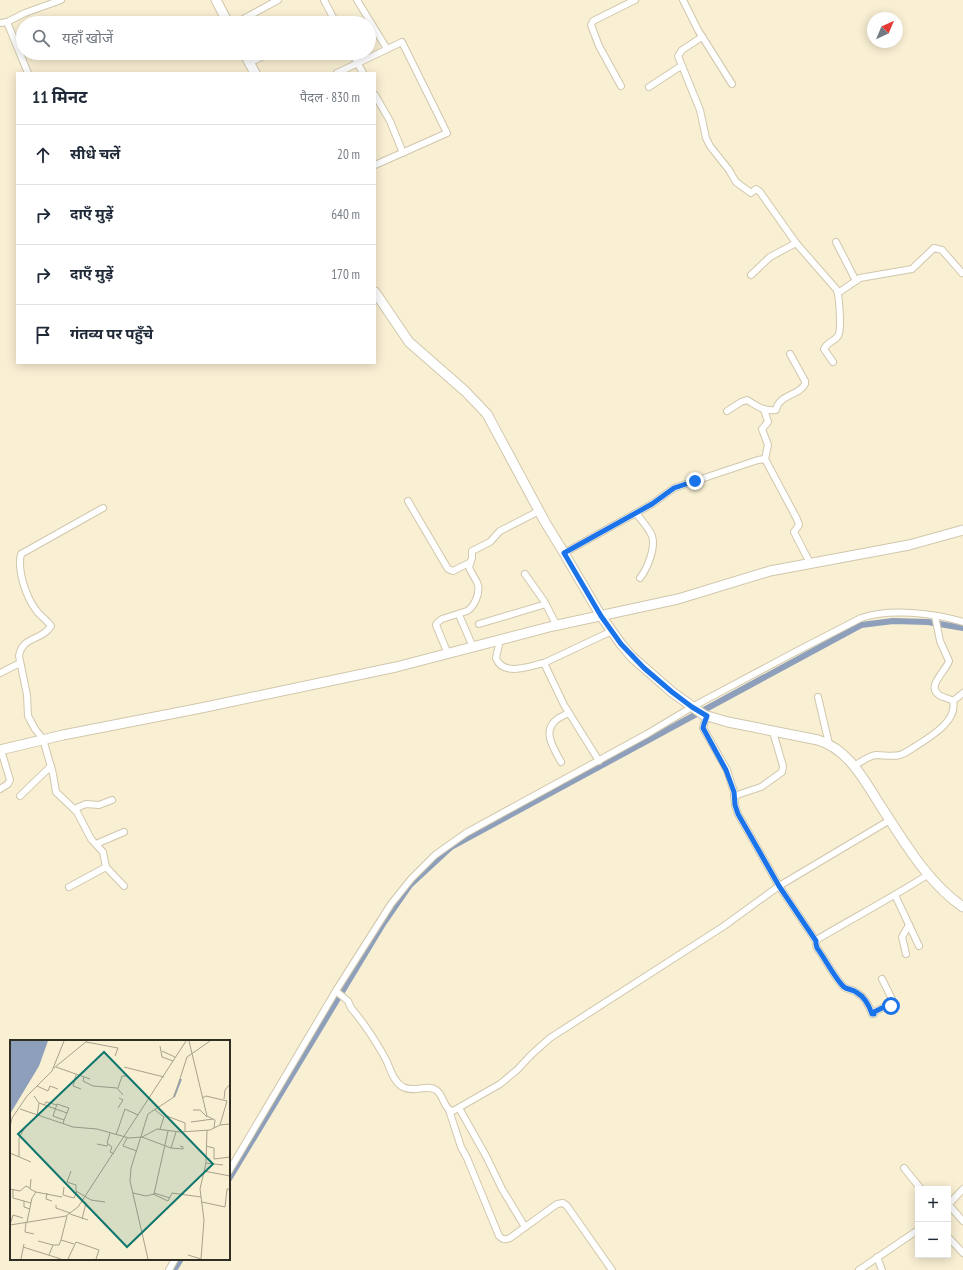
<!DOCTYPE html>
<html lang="hi">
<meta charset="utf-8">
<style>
:root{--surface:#fff;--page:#f2f2f3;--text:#1f2937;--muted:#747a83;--line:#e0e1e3}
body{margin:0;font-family:"PT Sans Narrow","Noto Sans Devanagari",sans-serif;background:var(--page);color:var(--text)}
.controls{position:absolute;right:12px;bottom:12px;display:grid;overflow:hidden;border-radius:0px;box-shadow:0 2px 10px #0003}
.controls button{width:36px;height:36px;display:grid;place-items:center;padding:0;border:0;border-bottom:1px solid var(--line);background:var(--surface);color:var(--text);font:20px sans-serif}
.compass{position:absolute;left:867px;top:12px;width:36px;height:36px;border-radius:50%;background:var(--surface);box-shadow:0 2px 10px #0003;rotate:44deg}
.stop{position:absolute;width:12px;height:12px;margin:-9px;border:3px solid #1a73e8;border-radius:50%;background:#fff}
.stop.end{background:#1a73e8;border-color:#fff;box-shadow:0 1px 4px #0008}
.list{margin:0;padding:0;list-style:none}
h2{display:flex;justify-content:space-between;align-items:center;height:52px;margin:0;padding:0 16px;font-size:17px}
h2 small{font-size:13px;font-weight:400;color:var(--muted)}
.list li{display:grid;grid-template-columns:26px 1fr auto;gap:12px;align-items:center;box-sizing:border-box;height:60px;padding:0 16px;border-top:1px solid var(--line)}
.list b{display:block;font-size:15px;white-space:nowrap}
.list em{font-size:13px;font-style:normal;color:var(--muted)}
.icon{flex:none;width:22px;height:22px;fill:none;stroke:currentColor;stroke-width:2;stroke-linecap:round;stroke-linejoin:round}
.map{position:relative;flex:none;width:963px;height:1270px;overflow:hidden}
.search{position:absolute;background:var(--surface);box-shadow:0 2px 10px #0003;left:16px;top:16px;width:360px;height:44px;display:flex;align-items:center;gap:10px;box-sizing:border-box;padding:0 14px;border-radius:22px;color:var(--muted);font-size:15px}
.panel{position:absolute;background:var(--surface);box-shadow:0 2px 10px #0003;left:16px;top:72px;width:360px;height:292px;border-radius:0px}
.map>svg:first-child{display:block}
</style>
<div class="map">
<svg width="963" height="1270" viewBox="0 0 963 1270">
<rect width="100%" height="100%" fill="#f9efd3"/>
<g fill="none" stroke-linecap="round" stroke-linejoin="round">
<g stroke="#8d9fba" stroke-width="6">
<path d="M229,1179L383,924L410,885L451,847L861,625L893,621L928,622L963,628"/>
<path d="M174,1270L181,1259"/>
</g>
<g stroke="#d1c7ac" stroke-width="8">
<g id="street">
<path d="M324,0L336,23"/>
<path d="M357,0L387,49"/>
<path d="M683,0L698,30L732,84"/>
<path d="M7,22L28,73"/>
<path d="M0,23L7,22L25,13L61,0"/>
<path d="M236,23L278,0"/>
<path d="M702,37L682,50L678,56L700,110L706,138L710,146L729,170L736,182L751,193L756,189L760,192L796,243L837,290C839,297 842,330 838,336C834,342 827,342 824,349L833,362"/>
<path d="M352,53L363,73"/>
<path d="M249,63L270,53"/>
<path d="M337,73L402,42L447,133L375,165"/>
<path d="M621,86L599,46L591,25L593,21L635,0"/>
<path d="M649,87L681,66"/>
<path d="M375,95L390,121L403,153"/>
<path d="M836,242L856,281"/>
<path d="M751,275L770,257L796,243"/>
<path d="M838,293L860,278L912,269L934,248L942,250L962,273"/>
<path d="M764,409L768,422L762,429L768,445L765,459"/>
<path d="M727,411L741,402L747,400C759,407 762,411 776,410C779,394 799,396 805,384V381L790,354"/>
<path d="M408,501L448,569L453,571L469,563"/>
<path d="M103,508L21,554C17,570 26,597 36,610C40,616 47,620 51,626C42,641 22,636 19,656L27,695L28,716L35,729L43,739L53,774L56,792L77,812L91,839L103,852L106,867L124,886"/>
<path d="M636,513C641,520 649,528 652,536C656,548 647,569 640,578"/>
<path d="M564,553L652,504L674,488L758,460L765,459L797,519L799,525L794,532L810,563"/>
<path d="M525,574L544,601L557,626"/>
<path d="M459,615L473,647"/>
<path d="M479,624L546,604"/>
<path d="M500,640L496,658C503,677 529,666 544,663"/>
<path d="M448,654L436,625L437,623L442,619L467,611C474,607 480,594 478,585C476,578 471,574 469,567L472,558V551L490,542L500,531L539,511"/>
<path d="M0,673L20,663"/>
<path d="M818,697L829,744"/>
<path d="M953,701L963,693"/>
<path d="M707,716L704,724L703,728L727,770L734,792L735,805L738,814L779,886L816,941"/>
<path d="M599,761L564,705L544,663L612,631"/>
<path d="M561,762C555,750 542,733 555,721C559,717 564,715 569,713"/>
<path d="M854,766C861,762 868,756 876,755C884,755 892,757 900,755C906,753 911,749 916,746C930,737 958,721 953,701C949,698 943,698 939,695C926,686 946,671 949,661L940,641L935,616"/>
<path d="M0,789L8,784L10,780L1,750"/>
<path d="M20,796L51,766"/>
<path d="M734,796L761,787L782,772L783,766L773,732"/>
<path d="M74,809L86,804L99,805L112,800"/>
<path d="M96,844L124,832"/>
<path d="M69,887L106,867"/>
<path d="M895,895L919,946"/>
<path d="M906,954L902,937L909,925"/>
<path d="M882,979L892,999V1004L891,1006H886L874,1012V1014H872C869,1005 865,997 856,992C852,989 848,990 844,987C836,980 824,957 817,948C815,944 816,942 818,939C855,917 893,897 929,874"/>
<path d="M337,989V992L348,1001L351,1008C363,1022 375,1040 384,1056C390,1066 392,1081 403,1087C413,1093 427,1084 436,1090C444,1095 443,1109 453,1111L500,1084L517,1070L532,1054L550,1038L724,926L779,886L890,820"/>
<path d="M459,1108L486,1156L502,1189L525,1227"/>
<path d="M449,1110L461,1147L467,1158L499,1236C503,1240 505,1240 510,1238L557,1204L563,1203L567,1206L612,1270"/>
<path d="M904,1168L921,1189"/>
<path d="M229,1171L337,989L391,904L411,879L435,855L466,833L647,734L692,707L797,651L861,618C890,608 934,613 963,622"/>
<path d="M948,1204L963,1221"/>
<path d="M948,1205L963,1189"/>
<path d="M948,1237L963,1253"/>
<path d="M877,1257L882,1270"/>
<path d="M169,1270L175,1259"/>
<path d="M859,1270L918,1230"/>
</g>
</g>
<g stroke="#d1c7ac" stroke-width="11">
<g id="secondary">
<path d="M216,0L228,23"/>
<path d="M244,53L255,73"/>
<path d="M375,292L409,342L465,391L487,414L545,522L564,553L601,616L621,644L632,657L672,692L704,715L728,722L818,740C850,750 865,782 882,808C905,843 928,883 963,907"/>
<path d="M0,750L63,735L201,708L396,667L553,626L678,599L770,571L909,545L963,530"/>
</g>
</g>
<use href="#street" stroke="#fff" stroke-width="6"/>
<use href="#secondary" stroke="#fff" stroke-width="9"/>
</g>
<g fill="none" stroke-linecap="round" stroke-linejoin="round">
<path stroke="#1a73e8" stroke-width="5" d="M695,481L674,488L652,504L564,553L601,616L621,644L644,668L672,692L692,707L707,716L704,724L703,728L726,770L734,792L735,805L738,814L779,886L816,941V944L817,948C824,957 836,980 844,987C848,990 852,989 856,992C865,997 869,1005 872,1014H874V1012L886,1006H891"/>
</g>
<g transform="translate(10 1040)">
<rect width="220" height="220" fill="#f9efd3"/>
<path d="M0,1H38L29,26L0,74Z" fill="#8d9fba"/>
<path fill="none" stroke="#8d9fba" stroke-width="2" d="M164,57L171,39"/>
<path fill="none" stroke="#a9a18c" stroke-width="1" d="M179,1L197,76L205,80L204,88M76,2L108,8L105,16M150,6L152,17L163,21M152,11L165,17M46,27L80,39M114,27L154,37M44,28L77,1M66,35L63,46L71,49M74,37L73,41L83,46L107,48L113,55M27,46L38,51L40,46L48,49M108,48L112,36H117M24,56L29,63L27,76M192,58L196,56L217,61L210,85M214,59L215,50L220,44M29,63L57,73M34,65L36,62L47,65M108,68L113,60L109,58M10,69L63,87L87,89L119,98L132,97L147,89L170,92L200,90L210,85L220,84M144,69L154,77L150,89M183,70H190L197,77M157,76L175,83V91M181,82L203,79M53,84L54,80L57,73L59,68L47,64L43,76L54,80M0,87L2,78L17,56L42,31L54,1M166,92L161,108L173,109V107L170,106M100,93L97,103L102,107L100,112L104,114M106,95L115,69L128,75M132,97L161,108M117,98L113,106L127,111M87,104L97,106L98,104M196,106L204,108V119M0,113L21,122M9,117V98L14,89M204,119L220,117M196,123L213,125M61,131L57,142L66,145V151L81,160L95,162M194,131L220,136M21,139L20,149L26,152M54,147L53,155L64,158L67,151M0,149L10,151L16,146L20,148M3,149V158L21,163M37,153L36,159L42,161M123,153L136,156L144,154L158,91M144,153L160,158M143,154L158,161L162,153L191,157M14,161V167L20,169M192,162L215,167L217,149H220M46,165V168L60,173M60,174L78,180M57,176L51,200L64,204M72,179L76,163L72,161M16,182L15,192L24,194M17,182L22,158L26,152L52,157M0,185L56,176L68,167L176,1M0,185L3,175L13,178M28,201L43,205M13,207L51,219M39,215L43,205H49L51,200M178,215L191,219M11,219L14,204M58,219L66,202L89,210L86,219M138,219L120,141L121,128L138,74L164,57L177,17L200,1M191,219L194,180L190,149L196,123L197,90"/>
<path fill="#0f766e" fill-opacity="0.15" stroke="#0f766e" stroke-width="2" d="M94,12L203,124L117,207L8,94Z"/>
<rect width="220" height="220" fill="none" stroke="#302d22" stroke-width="2"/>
</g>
</svg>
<div class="controls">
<button>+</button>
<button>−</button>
</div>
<svg class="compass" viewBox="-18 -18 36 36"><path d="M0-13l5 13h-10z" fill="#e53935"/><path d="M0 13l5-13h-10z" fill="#747a83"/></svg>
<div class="stop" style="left:891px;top:1006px"></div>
<div class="stop end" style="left:695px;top:481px"></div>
<div class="search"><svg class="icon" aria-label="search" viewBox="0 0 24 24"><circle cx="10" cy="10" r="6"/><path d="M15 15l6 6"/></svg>यहाँ खोजें</div>
<section class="panel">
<h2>11 मिनट<small>पैदल · 830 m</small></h2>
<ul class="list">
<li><svg class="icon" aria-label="ahead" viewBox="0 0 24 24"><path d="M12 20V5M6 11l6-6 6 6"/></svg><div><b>सीधे चलें</b></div><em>20 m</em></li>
<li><svg class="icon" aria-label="right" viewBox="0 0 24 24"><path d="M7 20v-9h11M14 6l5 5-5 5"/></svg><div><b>दाएँ मुड़ें</b></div><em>640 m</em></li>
<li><svg class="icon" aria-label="right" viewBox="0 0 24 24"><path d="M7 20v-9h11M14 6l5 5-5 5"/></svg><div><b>दाएँ मुड़ें</b></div><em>170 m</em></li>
<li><svg class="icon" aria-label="arrive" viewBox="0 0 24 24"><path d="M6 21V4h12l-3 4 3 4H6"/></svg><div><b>गंतव्य पर पहुँचे</b></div></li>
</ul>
</section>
</div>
